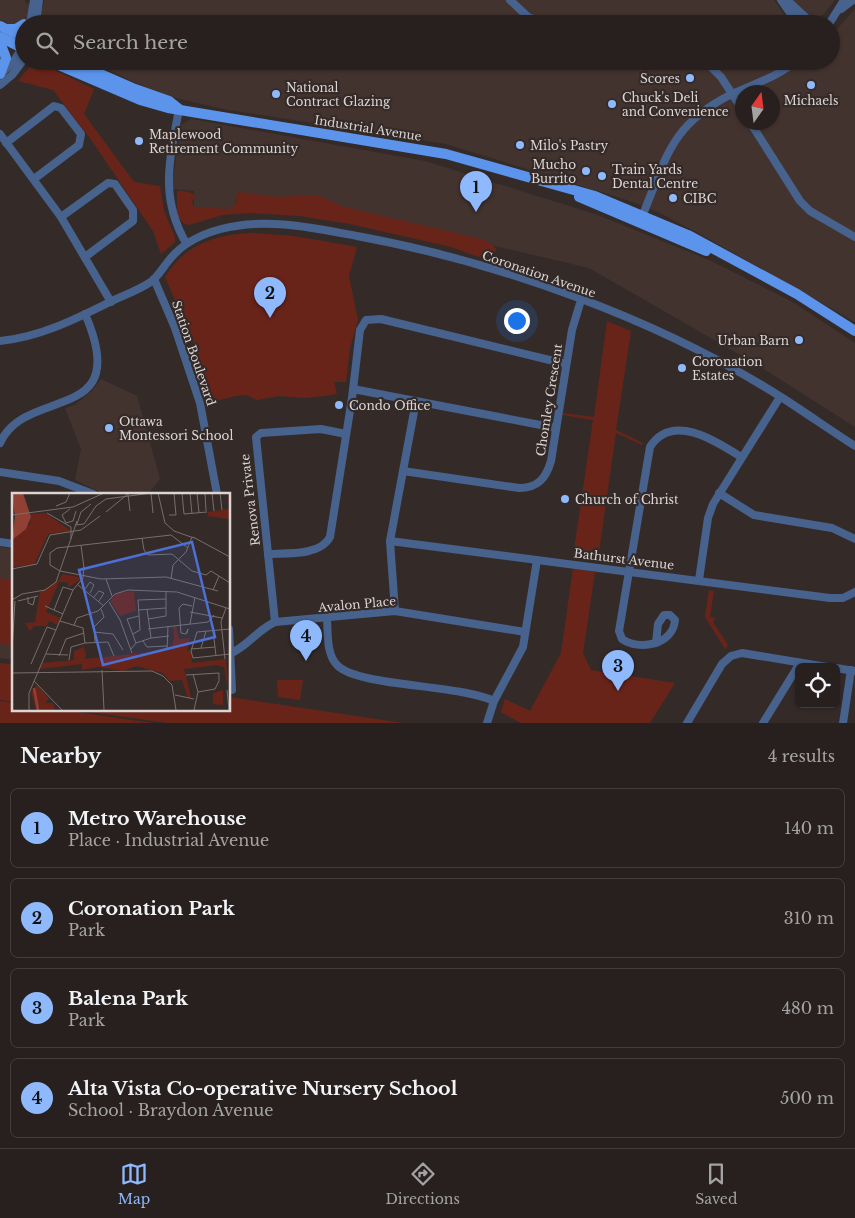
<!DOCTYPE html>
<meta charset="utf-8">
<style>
:root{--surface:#27201f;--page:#2f2828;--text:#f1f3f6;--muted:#a4a3a4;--line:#433e3d;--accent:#8eb9fc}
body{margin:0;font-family:"Libre Baskerville",serif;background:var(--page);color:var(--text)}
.controls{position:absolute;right:15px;bottom:15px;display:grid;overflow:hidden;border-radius:8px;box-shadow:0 1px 4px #0004}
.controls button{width:45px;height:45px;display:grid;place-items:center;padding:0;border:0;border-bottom:1px solid var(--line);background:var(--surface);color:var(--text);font:25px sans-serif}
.compass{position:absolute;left:735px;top:85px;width:45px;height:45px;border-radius:50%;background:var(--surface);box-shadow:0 1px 4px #0004;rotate:14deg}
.you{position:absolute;left:516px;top:320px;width:18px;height:18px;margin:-12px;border:4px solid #fff;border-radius:50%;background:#1a73e8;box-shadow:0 0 0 8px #1a73e833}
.badge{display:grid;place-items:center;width:32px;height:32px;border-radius:50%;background:var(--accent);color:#111;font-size:16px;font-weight:700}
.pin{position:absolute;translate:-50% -41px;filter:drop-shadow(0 1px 2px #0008)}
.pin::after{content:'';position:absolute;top:26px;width:18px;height:15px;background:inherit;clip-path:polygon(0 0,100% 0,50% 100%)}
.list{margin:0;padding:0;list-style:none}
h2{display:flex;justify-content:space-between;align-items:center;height:65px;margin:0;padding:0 20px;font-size:21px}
h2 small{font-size:16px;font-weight:400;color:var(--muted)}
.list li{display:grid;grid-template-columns:32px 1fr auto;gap:15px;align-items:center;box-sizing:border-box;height:80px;margin:0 10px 10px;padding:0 10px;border:1px solid var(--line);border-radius:8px}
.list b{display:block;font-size:19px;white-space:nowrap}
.list p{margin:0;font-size:16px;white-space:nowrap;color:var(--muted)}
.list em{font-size:16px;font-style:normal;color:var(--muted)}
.icon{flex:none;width:28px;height:28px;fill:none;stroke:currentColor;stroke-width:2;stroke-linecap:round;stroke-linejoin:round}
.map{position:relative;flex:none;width:855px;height:723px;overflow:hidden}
.search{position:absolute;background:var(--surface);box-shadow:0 1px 4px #0004;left:15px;right:15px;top:15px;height:55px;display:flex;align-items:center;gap:12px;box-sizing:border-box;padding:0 18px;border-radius:28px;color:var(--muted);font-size:19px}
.sheet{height:425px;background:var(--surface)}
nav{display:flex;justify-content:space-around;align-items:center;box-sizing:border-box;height:70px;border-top:1px solid var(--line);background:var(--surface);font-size:14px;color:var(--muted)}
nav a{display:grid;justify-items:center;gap:2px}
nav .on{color:var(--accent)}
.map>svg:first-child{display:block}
</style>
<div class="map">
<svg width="855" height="723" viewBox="0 0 855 723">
<rect width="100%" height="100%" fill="#342b29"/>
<g fill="#43332f" fill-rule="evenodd">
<path d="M0,0H25V3L43,7L44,0H774L785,16L795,24H24V31L0,20Z"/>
<path d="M792,0H835L823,15L814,18Z"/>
<path d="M855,9V322L702,235L660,213L630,201L446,144L223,109L160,94L89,61H831V36ZM742,92H772V122H742Z"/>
<path d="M191,119L425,161L595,214L709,260L791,301L855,343V427L756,364L589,268L312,203L238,192L234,210L194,208V191L173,189L172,185L181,125Z"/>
<path d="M101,379L137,396L160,479L148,494H104L75,480L81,449L65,408L75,405L92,391Z"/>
<path d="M0,547L14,549V660L0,658Z"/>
</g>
<g fill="#69241a">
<path d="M37,62L94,89L84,114L134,182L160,186L164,211L175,237V242L161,254L153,231L90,138L53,90L18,81L32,64Z"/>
<path d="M177,191C184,191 190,191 195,196L192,202L194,207L231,209L237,201L236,194L240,192L277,197L318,195L341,206L485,240L497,249L492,255L482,258L451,247L350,224L299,216L250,213L223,215L189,225L183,223L177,215Z"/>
<path d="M254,233L294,236L357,247L349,276L358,320L350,348L346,382H334L337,393L332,395L305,398L279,396L257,400L246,395L235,396L212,402L192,339L165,277C185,244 217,234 254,233Z"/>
<path d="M607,321L631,331L616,430L643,443L642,445L616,433L598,559L573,557L593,420L562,415L563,413L594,417Z"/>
<path d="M573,568L595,572L583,653L591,670L675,683L650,723H521L501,712L505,699L530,711L561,653Z"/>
<path d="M0,578L14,581V646L0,643Z"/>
<path d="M709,590L714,591L710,617L716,618L713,622L728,645L725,649L705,617Z"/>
<path d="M0,663L14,665V702L0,700Z"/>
<path d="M277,680H303L300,700L278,697Z"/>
<path d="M229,697L403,723H167L68,709H229Z"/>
<path d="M0,701L14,703V709H57L152,723H0Z"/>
</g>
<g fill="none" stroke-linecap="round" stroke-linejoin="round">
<g stroke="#47628d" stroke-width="8">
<path d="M510,0L528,17L544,24"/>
<path d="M781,0L790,13L803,24"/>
<path d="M787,0L813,24"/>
<path d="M841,9L853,0"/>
<path d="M30,24L34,0"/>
<path d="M36,24L39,0"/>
<path d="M829,24L844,0"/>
<path d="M705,61L721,77L742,109"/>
<path d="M1,74L14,61L24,44"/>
<path d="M0,85L12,75L24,59"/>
<path d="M179,109C170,159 159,196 186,243"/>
<path d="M750,122L800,201L810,211L855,237"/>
<path d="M0,134L61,217L111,302"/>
<path d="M6,143L54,106L61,108L81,134L79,145L34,179"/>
<path d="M61,217L108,183L115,184L133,210V221L85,257"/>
<path d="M641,219C666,160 669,125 732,94C754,84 777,77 796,61"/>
<path d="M154,279L175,328L200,403L217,494"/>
<path d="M0,341C41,337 78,318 114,300C127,294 141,289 152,281C159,275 164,266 170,259C183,243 202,234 221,229C265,217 314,228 357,236C499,262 658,319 781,397C806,413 830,430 855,446"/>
<path d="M353,389L556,428"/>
<path d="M0,443C26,385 134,426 85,314"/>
<path d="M403,471L519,488C538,488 546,478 551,461L572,330L581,300"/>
<path d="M0,472L59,481L93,494"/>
<path d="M719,493L754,515L832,528L855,539"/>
<path d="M390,541L830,598H843L855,592"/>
<path d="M0,542L14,544"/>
<path d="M268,554C287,553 320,556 330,537L352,398L360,330L366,320L381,319L566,364"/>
<path d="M699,580L708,518L713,504L780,397"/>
<path d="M395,611L390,541L416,401"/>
<path d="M327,618C328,633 326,655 338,666C361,687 457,684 494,701"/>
<path d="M275,622L256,437L261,433L321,429L346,434"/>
<path d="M229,629L232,690"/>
<path d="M656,643L658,624L664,615H670L675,620C673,645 639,651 622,639L619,631L650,447C672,412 716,441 741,457"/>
<path d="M229,654C246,648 257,630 275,622L395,611L525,632"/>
<path d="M836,668L854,671"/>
<path d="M487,723L494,701L523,647L537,560"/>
<path d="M687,723L722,664L731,656L742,653L827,667"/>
<path d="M763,723L800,663"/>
<path d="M843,723L851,670"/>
</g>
<g stroke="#5c94ec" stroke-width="10">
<path d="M0,26L24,38"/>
<path d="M6,29H16L24,24"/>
<path d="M0,37L24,49"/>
<path d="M0,42L6,58L0,74"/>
<path d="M49,61L140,100L168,108L446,154L595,196L688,235L797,294L855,331"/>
<path d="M71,61L135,89L169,101L179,109"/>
<path d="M579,197L706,251"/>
</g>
</g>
<g fill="#8eb9fc" stroke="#342b29" stroke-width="2">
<circle cx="690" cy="78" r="5"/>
<circle cx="811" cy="85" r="5"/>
<circle cx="276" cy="94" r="5"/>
<circle cx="612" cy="104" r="5"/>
<circle cx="139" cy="141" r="5"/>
<circle cx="520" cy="145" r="5"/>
<circle cx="586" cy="171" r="5"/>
<circle cx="602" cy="176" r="5"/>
<circle cx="673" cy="198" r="5"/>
<circle cx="799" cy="340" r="5"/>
<circle cx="682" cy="368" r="5"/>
<circle cx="339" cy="405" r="5"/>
<circle cx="109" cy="428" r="5"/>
<circle cx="565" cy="499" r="5"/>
</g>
<g text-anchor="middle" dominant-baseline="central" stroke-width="4.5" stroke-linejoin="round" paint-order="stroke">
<g font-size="12" fill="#dcd5d4" stroke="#342b29" text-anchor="start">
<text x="680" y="78" text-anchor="end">Scores</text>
<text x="286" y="87">National<tspan x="286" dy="14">Contract Glazing</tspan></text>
<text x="622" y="97">Chuck's Deli<tspan x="622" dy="14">and Convenience</tspan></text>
<text x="811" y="100" text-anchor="middle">Michaels</text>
<text x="149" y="134">Maplewood<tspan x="149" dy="14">Retirement Community</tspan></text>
<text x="530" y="145">Milo's Pastry</text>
<text x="576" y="164" text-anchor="end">Mucho<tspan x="576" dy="14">Burrito</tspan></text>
<text x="612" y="169">Train Yards<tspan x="612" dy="14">Dental Centre</tspan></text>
<text x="683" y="198">CIBC</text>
<text x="789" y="340" text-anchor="end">Urban Barn</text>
<text x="692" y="361">Coronation<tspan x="692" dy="14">Estates</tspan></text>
<text x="349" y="405">Condo Office</text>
<text x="119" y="421">Ottawa<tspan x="119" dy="14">Montessori School</tspan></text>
<text x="575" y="499">Church of Christ</text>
</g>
<g font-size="12" fill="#dcd5d4" stroke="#342b29">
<text transform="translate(368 128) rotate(9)">Industrial Avenue</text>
<text transform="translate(539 274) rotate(19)">Coronation Avenue</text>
<text transform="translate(194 353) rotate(71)">Station Boulevard</text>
<text transform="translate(549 400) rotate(-81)">Chomley Crescent</text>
<text transform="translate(250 500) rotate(-97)">Renova Private</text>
<text transform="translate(624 559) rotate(7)">Bathurst Avenue</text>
<text transform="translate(357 604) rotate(-5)">Avalon Place</text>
</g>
</g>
<g transform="translate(12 493)">
<rect width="218" height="218" fill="#342b29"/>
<path d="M216,0H217V26L196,23V19L217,16ZM33,20L59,38L36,41L22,72L0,74V47L18,31L19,21ZM51,81L70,85L57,94L55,89H47L34,119L48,125L46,132L37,128L35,133H22L18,138L13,130L23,129L28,99L46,88ZM122,98L124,118L108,123L98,108L105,100ZM161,133H164L167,146L178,145L175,158H179L180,170L214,166L216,197L212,174L205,172L172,176L179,204L176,205L170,187L158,188L151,180L124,173L111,178L87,174L70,177V171L28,176L31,170L62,167V158L70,155L71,151L74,162L72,166L159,157L157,153H160L162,145ZM25,192L37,206L33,210H41L43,217H24L19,199ZM211,197V212L201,211V200Z" fill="#69241a"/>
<path d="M0,0H11L19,24L14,36L0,47L3,24Z" fill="#904134"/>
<path fill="none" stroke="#904134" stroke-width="2.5" d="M22,195L26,217"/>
<path fill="none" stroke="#776f6d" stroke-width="1" d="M139,0L141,20M146,0L153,30L162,38L182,45M170,0L172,21L195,19M178,0L180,21M185,0L187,20M193,0L194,18M200,0L202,18M208,0L210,17M116,1L118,18M44,13L54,9L58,0M58,16L50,22L54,30L61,28L64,18M94,19L117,0M35,20L59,34V46M0,22L61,14L92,0M157,22H164L162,0M65,31L69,19L79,11M63,32L72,31L84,13L94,6L140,0M181,44L218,64M130,45L132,57L136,62L160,61L180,78L194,82L199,78L218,90M69,52L72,75M0,76L25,71L38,42L69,37L88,23M48,78L38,72V60L45,55L159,42L176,55M48,78L89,86L154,84L206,98M94,86L100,103M159,86L161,72L174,59L180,44M66,92L92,113M73,96L78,89L82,92L78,100M201,97L207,83M16,104V110L21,112L23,104M82,104L87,98L92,100L87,108M0,107L10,101L33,97L44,89L65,28M6,108L26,103M97,109L108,127L120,160M33,113L51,121M135,116L139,145M42,117L51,94L61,97M126,117L154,115M178,119L210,125M136,126L154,123V98M48,128L71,135L73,150M178,131L183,104M62,132L65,125L86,118L103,101L116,97L165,99L218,116M136,136L196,129L202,122M218,136L185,139L179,158L181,165L218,161M201,137L204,163M82,139L101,141L111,157M175,140L176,136L174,141L169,140L167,115L171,111L180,113M121,141L128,137L126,107L154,106M131,148L135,154L155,153M83,149L82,134L92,124L89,116M124,150L115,126L127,123M189,155L194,138M119,156L124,150L139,145L157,143M179,156L203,154M155,157L156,133M0,158L3,108M34,161L56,162M47,163L54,146L72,140M213,166L209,129L214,115M57,167L59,154L73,150L96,149L102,163M19,171L35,134L44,137M90,177L92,217M0,180L140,178L151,183L160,192L164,217M181,181L186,199L182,217M174,182L207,180V188L203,196L186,199M22,188L50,217M215,197L217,217M163,202L182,206M17,217V200L61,97L71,85L72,74"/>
<path fill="#4d70d7" fill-opacity="0.15" stroke="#4d70d7" stroke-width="2.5" d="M180,49L203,144L91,172L67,77Z"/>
<rect width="218" height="218" fill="none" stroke="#dcd5d4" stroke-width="2.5"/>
</g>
</svg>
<div class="controls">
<button><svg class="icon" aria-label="locate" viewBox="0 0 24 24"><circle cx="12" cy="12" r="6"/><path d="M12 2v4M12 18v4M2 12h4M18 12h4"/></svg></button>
</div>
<svg class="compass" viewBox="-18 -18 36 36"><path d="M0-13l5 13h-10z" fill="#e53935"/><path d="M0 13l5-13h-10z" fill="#a4a3a4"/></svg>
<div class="you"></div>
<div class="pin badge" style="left:476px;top:212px">1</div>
<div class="pin badge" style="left:270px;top:318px">2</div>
<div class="pin badge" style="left:618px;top:691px">3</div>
<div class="pin badge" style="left:306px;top:661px">4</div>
<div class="search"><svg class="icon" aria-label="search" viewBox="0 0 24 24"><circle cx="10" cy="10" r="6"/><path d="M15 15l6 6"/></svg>Search here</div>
</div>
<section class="sheet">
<h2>Nearby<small>4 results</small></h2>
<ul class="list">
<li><span class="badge">1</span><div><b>Metro Warehouse</b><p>Place · Industrial Avenue</p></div><em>140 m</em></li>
<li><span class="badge">2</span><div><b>Coronation Park</b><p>Park</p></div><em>310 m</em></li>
<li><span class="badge">3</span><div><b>Balena Park</b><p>Park</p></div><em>480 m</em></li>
<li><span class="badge">4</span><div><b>Alta Vista Co-operative Nursery School</b><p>School · Braydon Avenue</p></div><em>500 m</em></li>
</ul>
</section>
<nav>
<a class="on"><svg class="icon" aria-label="map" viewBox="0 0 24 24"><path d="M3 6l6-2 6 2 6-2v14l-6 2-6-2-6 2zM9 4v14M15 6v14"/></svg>Map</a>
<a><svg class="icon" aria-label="directions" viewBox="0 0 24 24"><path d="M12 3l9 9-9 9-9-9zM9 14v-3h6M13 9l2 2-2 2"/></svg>Directions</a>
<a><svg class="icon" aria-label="saved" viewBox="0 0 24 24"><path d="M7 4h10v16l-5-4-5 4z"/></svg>Saved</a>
</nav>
